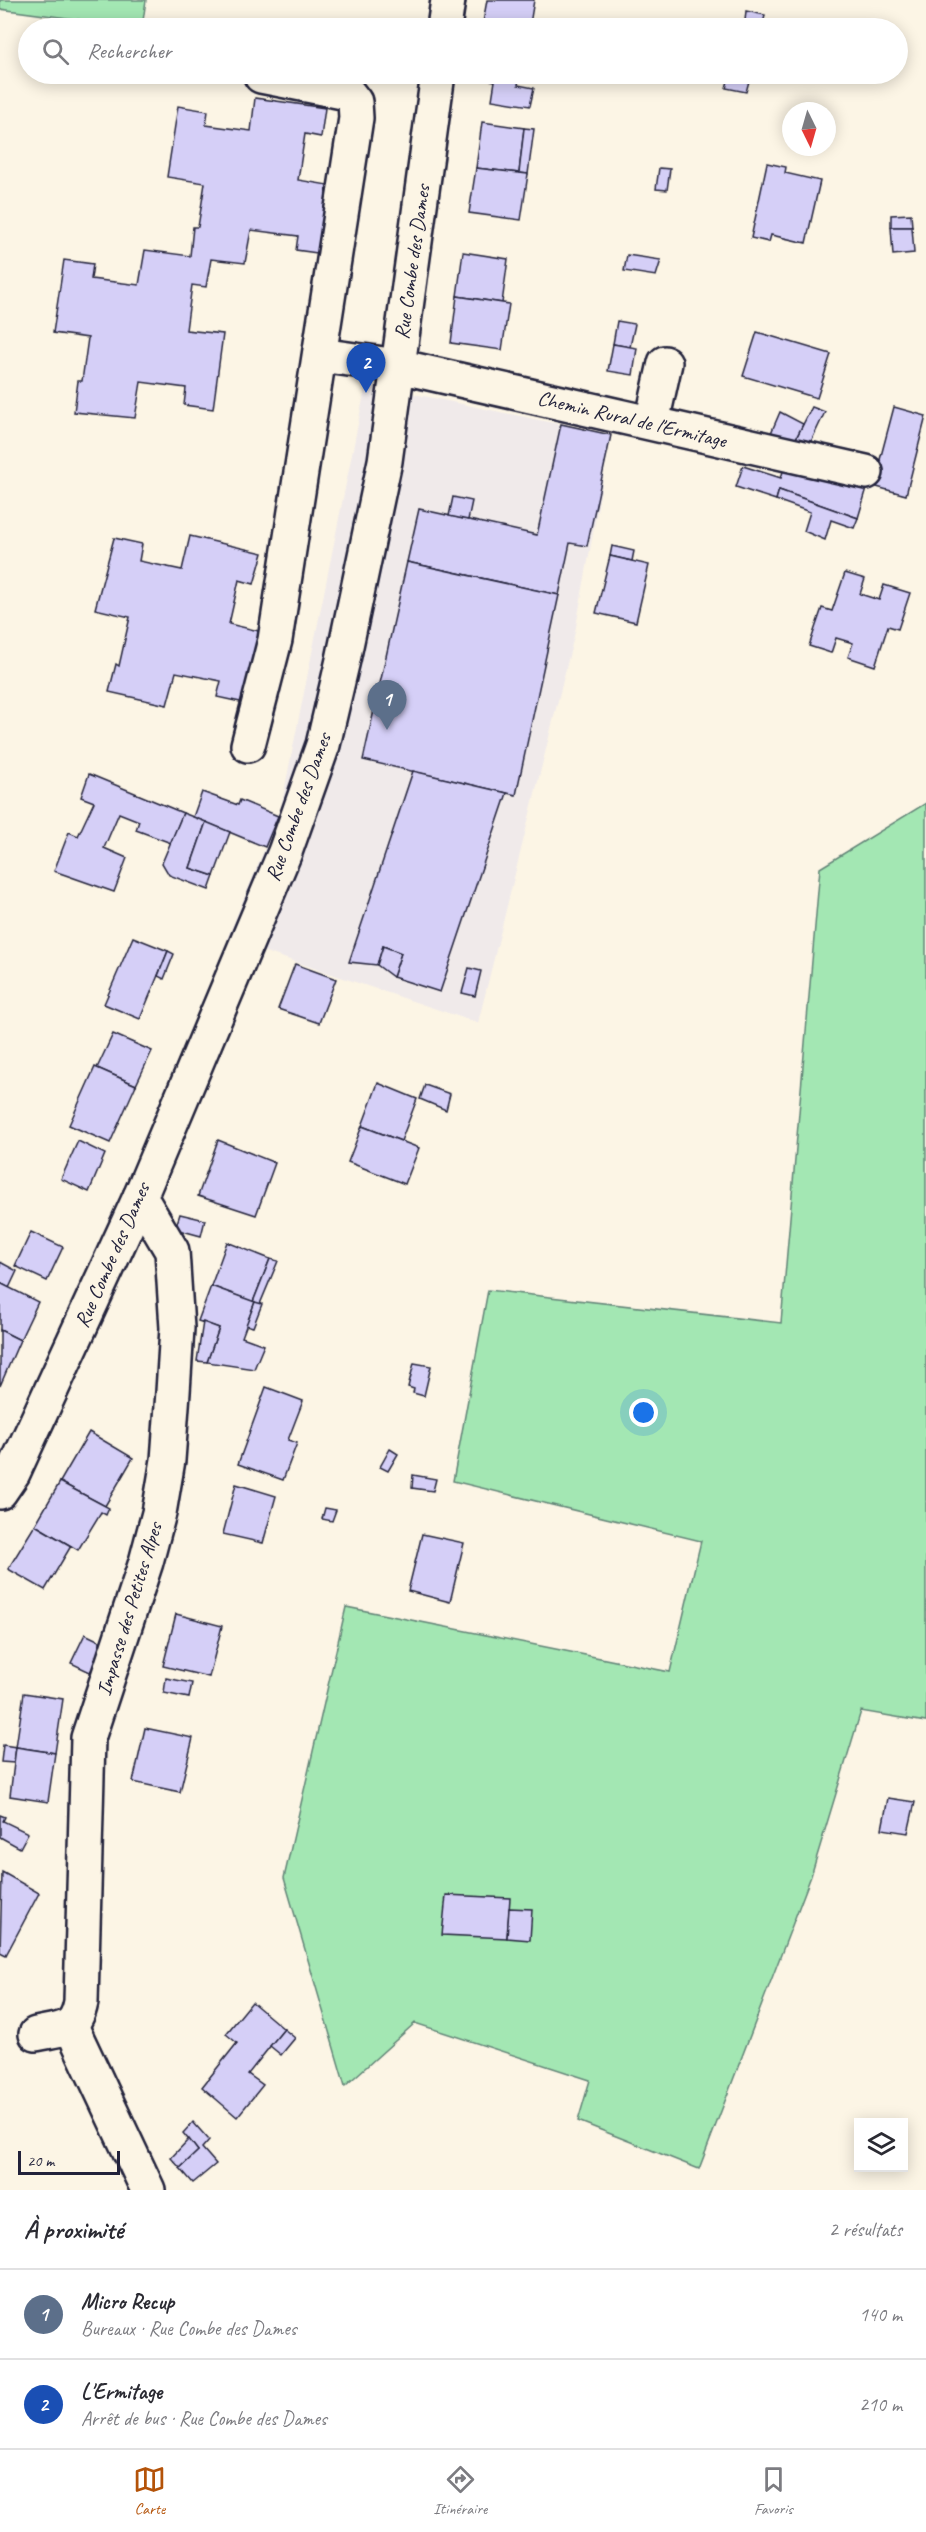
<!DOCTYPE html>
<html lang="fr">
<meta charset="utf-8">
<style>
:root{--surface:#fff;--page:#f2f2f3;--text:#2b2b33;--muted:#7c7c81;--line:#e1e1e2;--accent:#b45309}
body{margin:0;font-family:Caveat,sans-serif;background:var(--page);color:var(--text)}
.controls{position:absolute;right:18px;bottom:18px;display:grid;overflow:hidden;border-radius:0px;box-shadow:0 3px 15px #0003}
.controls button{width:54px;height:54px;display:grid;place-items:center;padding:0;border:0;border-bottom:2px solid var(--line);background:var(--surface);color:var(--text);font:30px sans-serif}
.compass{position:absolute;left:782px;top:102px;width:54px;height:54px;border-radius:50%;background:var(--surface);box-shadow:0 3px 15px #0003;rotate:175deg}
.scale{position:absolute;left:18px;bottom:15px;width:102px;box-sizing:border-box;padding-left:6px;border:3px solid #22223b;border-top:0;font-size:16px;line-height:21px;white-space:nowrap;color:#22223b;-webkit-text-stroke:4px #fcf5e5;paint-order:stroke}
.you{position:absolute;left:644px;top:1413px;width:21px;height:21px;margin:-15px;border:4px solid #fff;border-radius:50%;background:#1a73e8;box-shadow:0 0 0 9px #1a73e833}
.badge{display:grid;place-items:center;width:39px;height:39px;border-radius:50%;background:var(--accent);color:#fff;font-size:20px;font-weight:700}
.pin{position:absolute;translate:-50% -50px;filter:drop-shadow(0 2px 3px #0008)}
.pin::after{content:'';position:absolute;top:32px;width:21px;height:18px;background:inherit;clip-path:polygon(0 0,100% 0,50% 100%)}
.list{margin:0;padding:0;list-style:none}
h2{display:flex;justify-content:space-between;align-items:center;height:78px;margin:0;padding:0 24px;font-size:26px}
h2 small{font-size:20px;font-weight:400;color:var(--muted)}
.list li{display:grid;grid-template-columns:39px 1fr auto;gap:18px;align-items:center;box-sizing:border-box;height:90px;padding:0 24px;border-top:2px solid var(--line)}
.list b{display:block;font-size:22px;white-space:nowrap}
.list p{margin:0;font-size:20px;white-space:nowrap;color:var(--muted)}
.list em{font-size:20px;font-style:normal;color:var(--muted)}
.icon{flex:none;width:33px;height:33px;fill:none;stroke:currentColor;stroke-width:2;stroke-linecap:round;stroke-linejoin:round}
.map{position:relative;flex:none;width:926px;height:2190px;overflow:hidden}
.search{position:absolute;background:var(--surface);box-shadow:0 3px 15px #0003;left:18px;right:18px;top:18px;height:66px;display:flex;align-items:center;gap:15px;box-sizing:border-box;padding:0 21px;border-radius:33px;color:var(--muted);font-size:22px}
.sheet{height:258px;background:var(--surface)}
nav{display:flex;justify-content:space-around;align-items:center;box-sizing:border-box;height:84px;border-top:2px solid var(--line);background:var(--surface);font-size:16px;color:var(--muted)}
nav a{display:grid;justify-items:center;gap:3px}
nav .on{color:var(--accent)}
.map>svg:first-child{display:block}
</style>
<div class="map">
<svg width="926" height="2190" viewBox="0 0 926 2190">
<rect width="100%" height="100%" fill="#fcf5e5"/>
<filter id="ink" filterUnits="userSpaceOnUse"><feTurbulence type="fractalNoise" baseFrequency=".0167" numOctaves="2"/><feDisplacementMap in="SourceGraphic" scale="12" xChannelSelector="R" yChannelSelector="G"/><feConvolveMatrix kernelMatrix="1 2 1 2 8 2 1 2 1" color-interpolation-filters="sRGB"/></filter>
<g filter="url(#ink)">
<path fill="#f0eaea" d="M366,384L611,435L575,632L478,1023L227,939L280,812Z"/>
<g fill="#a3e7b3" stroke="#628477" stroke-width="1.5">
<path d="M0,0H146L142,28L0,9Z"/>
<path d="M926,803V1722L861,1711L811,1876L699,2169L578,2121L590,2080L415,2023L345,2086L284,1878L346,1607L670,1672L701,1541L453,1481L488,1290L781,1323L820,868Z"/>
</g>
<g fill="#d5cff7" stroke="#22223b" stroke-width="1.5">
<path d="M487,0H534L530,24L544,26V28H482Z"/>
<path d="M746,11L765,15L763,25L745,21Z"/>
<path d="M475,74H520L518,85L534,88L530,106L492,100L495,81L474,78Z"/>
<path d="M730,74H751L746,92L726,88Z"/>
<path d="M255,98L325,108L321,137L305,134L298,180L334,186L324,254L296,250L298,236L251,230L245,263L211,259L206,287L192,285L186,330L223,334L213,409L184,405L186,388L141,382L135,418L74,412L78,381H82L88,338L53,333L64,260L93,264L91,279L139,285L145,250L190,256L193,227H198L205,183L167,177L178,106L208,111L206,125L251,131Z"/>
<path d="M482,122L524,128L519,173L476,168Z"/>
<path d="M524,128L534,129L528,174L519,173Z"/>
<path d="M767,163L786,167L785,173L820,181L806,243L771,235L769,242L751,238Z"/>
<path d="M476,168L528,174L521,220L469,213Z"/>
<path d="M659,168L670,169L667,190L656,189Z"/>
<path d="M911,214L912,227H891V215Z"/>
<path d="M891,227H912L914,253L893,255Z"/>
<path d="M463,252L508,259L502,303L457,296Z"/>
<path d="M627,255L661,260L656,276L624,271Z"/>
<path d="M457,296L509,304L502,350L451,343Z"/>
<path d="M617,321L635,324L630,347L613,344Z"/>
<path d="M757,332L831,354L817,398L743,376Z"/>
<path d="M613,344L637,348L633,375L608,371Z"/>
<path d="M812,407L825,412L807,450L792,446Z"/>
<path d="M894,407L926,416L906,495L873,486Z"/>
<path d="M780,412L803,424L792,446L768,440Z"/>
<path d="M561,424L611,435L587,546L570,543L559,595L407,562L419,509L537,535Z"/>
<path d="M787,458L867,488L858,518L779,490L776,500L736,487L743,466L781,478Z"/>
<path d="M779,490L858,518L854,528L831,520L825,540L804,531L810,512L776,500Z"/>
<path d="M453,497L472,501L468,520L449,516Z"/>
<path d="M190,536L263,553L254,584L239,580L229,624L263,632L245,703L217,697L221,681L176,672L167,705L109,692L116,664L119,666L130,617L95,609L114,538L142,544L139,561L182,570Z"/>
<path d="M612,546L634,551L632,561L610,556Z"/>
<path d="M610,556L649,565L636,622L596,613Z"/>
<path d="M407,562L559,595L516,795L363,760Z"/>
<path d="M845,573L865,579L860,594L879,600L884,585L910,593L898,629L888,626L875,666L848,657L853,643L836,638L831,653L809,646L822,608L832,611Z"/>
<path d="M413,771L507,793L440,992L393,977L401,953L383,946L377,965L349,962Z"/>
<path d="M89,774L183,813L171,843L136,830L139,821L119,813L104,848L127,858L114,892L54,871L69,832L78,836L94,802L81,797Z"/>
<path d="M202,792L238,805L240,800L278,816L265,847L193,817Z"/>
<path d="M183,813L206,822L190,868L214,876L209,890L169,875L162,863Z"/>
<path d="M206,822L230,832L214,876L190,868Z"/>
<path d="M133,937L168,951L140,1019L104,1004Z"/>
<path d="M383,946L401,953L393,977L377,965Z"/>
<path d="M168,951L174,954L164,979L158,976Z"/>
<path d="M295,964L336,979L319,1023L278,1009Z"/>
<path d="M469,968L481,971L475,996L462,993Z"/>
<path d="M113,1034L152,1051L136,1085L97,1068Z"/>
<path d="M95,1067L136,1085L110,1143L69,1125Z"/>
<path d="M378,1083L417,1099L401,1141L362,1126Z"/>
<path d="M425,1085L450,1094L446,1110L420,1099Z"/>
<path d="M362,1126L419,1148L405,1184L348,1162Z"/>
<path d="M218,1140L275,1163L256,1215L198,1196Z"/>
<path d="M78,1141L105,1154L89,1192L61,1179Z"/>
<path d="M180,1214L205,1220L201,1236L175,1229Z"/>
<path d="M31,1232L63,1247L47,1281L15,1266Z"/>
<path d="M227,1242L270,1259L253,1302L211,1286Z"/>
<path d="M270,1259L278,1261L260,1304L253,1302Z"/>
<path d="M0,1262L17,1271L9,1288L0,1283Z"/>
<path d="M0,1283L38,1302L20,1340L0,1330Z"/>
<path d="M211,1286L255,1302L242,1337L264,1345L254,1369L207,1362L219,1328L198,1321Z"/>
<path d="M255,1302L262,1304L253,1327L246,1325Z"/>
<path d="M203,1322L219,1328L207,1362L197,1361Z"/>
<path d="M0,1330L20,1340L0,1386Z"/>
<path d="M414,1363L431,1366L424,1396L413,1393L414,1389L408,1387Z"/>
<path d="M266,1387L303,1401L288,1440L297,1443L283,1480L238,1464Z"/>
<path d="M89,1432L133,1458L105,1506L60,1482Z"/>
<path d="M390,1449L398,1454L388,1471L380,1467Z"/>
<path d="M413,1475L436,1479L433,1491L412,1488Z"/>
<path d="M60,1482L109,1508L106,1515L101,1512L78,1550L35,1525Z"/>
<path d="M236,1484L276,1496L263,1543L223,1534Z"/>
<path d="M325,1508L336,1510L332,1521L322,1519Z"/>
<path d="M35,1525L71,1546L45,1590L8,1569Z"/>
<path d="M422,1534L464,1543L450,1602L408,1591Z"/>
<path d="M176,1614L222,1626L209,1677L163,1666Z"/>
<path d="M85,1634L106,1644L90,1672L71,1663Z"/>
<path d="M166,1678L192,1683L189,1698L164,1693Z"/>
<path d="M24,1693L63,1699L55,1753L16,1747Z"/>
<path d="M145,1728L193,1738L180,1792L133,1782Z"/>
<path d="M3,1745L16,1747L14,1763L1,1762Z"/>
<path d="M16,1747L55,1753L48,1802L10,1796Z"/>
<path d="M888,1798L915,1802L908,1833L882,1829Z"/>
<path d="M0,1815L5,1817L3,1821L28,1833L20,1848L0,1837Z"/>
<path d="M2,1872L39,1893L6,1955L0,1952Z"/>
<path d="M446,1895L510,1898L507,1938L442,1935Z"/>
<path d="M509,1908L532,1909L530,1940L507,1938Z"/>
<path d="M252,2002L284,2029L248,2074L263,2085L237,2117L202,2087L237,2043L226,2034Z"/>
<path d="M284,2029L295,2038L281,2055L270,2046Z"/>
<path d="M193,2122L209,2140L202,2148L216,2164L193,2183L180,2168L198,2151L183,2133Z"/>
<path d="M189,2139L198,2151L180,2168L171,2158Z"/>
</g>
<g fill="none" stroke-linecap="round" stroke-linejoin="round">
<g stroke="#22223b" stroke-width="38">
<g id="minor">
<path d="M444,28L448,0"/>
<path d="M320,355L398,366L866,472"/>
<path d="M652,422L665,363"/>
<path d="M248,745L275,640L356,118L355,102L348,93L261,76"/>
<path d="M0,1492L13,1473L140,1197L285,852L323,745L343,660L385,461L438,74"/>
<path d="M71,2026L148,2190"/>
<path d="M36,2034C62,2028 75,2032 81,2002L88,1738L146,1562L159,1513L168,1460L173,1392L177,1328L172,1251L140,1197"/>
</g>
</g>
<use href="#minor" stroke="#fcf5e5" stroke-width="33"/>
</g>
</g>
<g text-anchor="middle" dominant-baseline="central" stroke-width="5" stroke-linejoin="round" paint-order="stroke">
<g font-size="21" fill="#22223b" stroke="#fcf5e5">
<text transform="translate(412 262) rotate(-82)">Rue Combe des Dames</text>
<text transform="translate(632 419) rotate(13)">Chemin Rural de l'Ermitage</text>
<text transform="translate(298 807) rotate(-70)">Rue Combe des Dames</text>
<text transform="translate(112 1255) rotate(-66)">Rue Combe des Dames</text>
<text transform="translate(129 1609) rotate(-73)">Impasse des Petites Alpes</text>
</g>
</g>
</svg>
<div class="controls">
<button><svg class="icon" aria-label="layers" viewBox="0 0 24 24"><path d="M12 4l9 5-9 5-9-5zM3 14l9 5 9-5"/></svg></button>
</div>
<svg class="compass" viewBox="-18 -18 36 36"><path d="M0-13l5 13h-10z" fill="#e53935"/><path d="M0 13l5-13h-10z" fill="#7c7c81"/></svg>
<div class="scale">20 m</div>
<div class="you"></div>
<div class="pin badge" style="left:387px;top:730px;background:#5c6f8a">1</div>
<div class="pin badge" style="left:366px;top:393px;background:#1a4fb4">2</div>
<div class="search"><svg class="icon" aria-label="search" viewBox="0 0 24 24"><circle cx="10" cy="10" r="6"/><path d="M15 15l6 6"/></svg>Rechercher</div>
</div>
<section class="sheet">
<h2>À proximité<small>2 résultats</small></h2>
<ul class="list">
<li><span class="badge" style="background:#5c6f8a">1</span><div><b>Micro Recup</b><p>Bureaux · Rue Combe des Dames</p></div><em>140 m</em></li>
<li><span class="badge" style="background:#1a4fb4">2</span><div><b>L'Ermitage</b><p>Arrêt de bus · Rue Combe des Dames</p></div><em>210 m</em></li>
</ul>
</section>
<nav>
<a class="on"><svg class="icon" aria-label="map" viewBox="0 0 24 24"><path d="M3 6l6-2 6 2 6-2v14l-6 2-6-2-6 2zM9 4v14M15 6v14"/></svg>Carte</a>
<a><svg class="icon" aria-label="directions" viewBox="0 0 24 24"><path d="M12 3l9 9-9 9-9-9zM9 14v-3h6M13 9l2 2-2 2"/></svg>Itinéraire</a>
<a><svg class="icon" aria-label="saved" viewBox="0 0 24 24"><path d="M7 4h10v16l-5-4-5 4z"/></svg>Favoris</a>
</nav>
